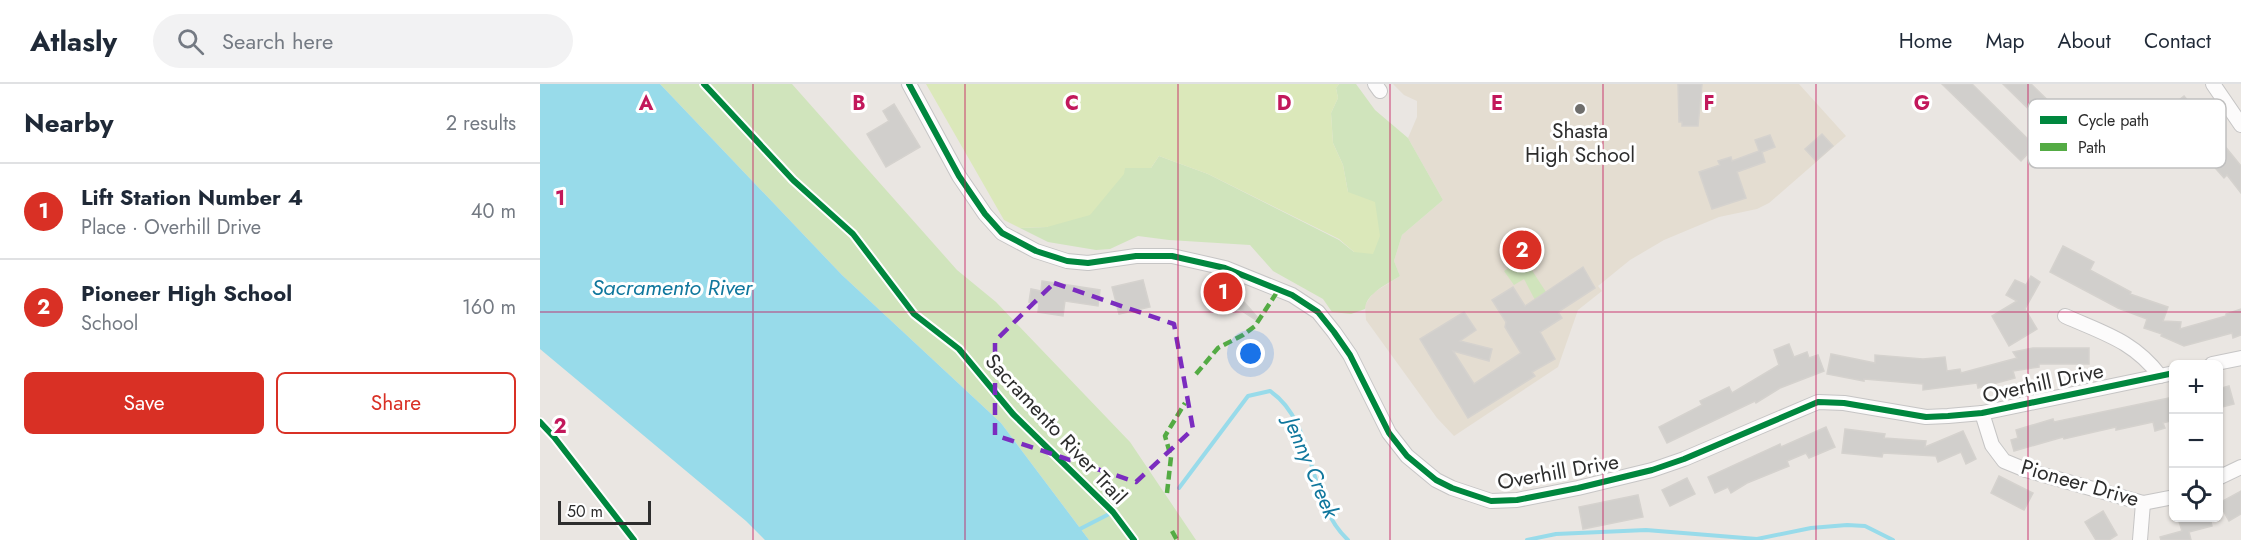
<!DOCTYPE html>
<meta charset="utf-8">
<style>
:root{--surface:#fff;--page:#f2f2f3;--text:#1f2937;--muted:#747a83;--line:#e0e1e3;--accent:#d93025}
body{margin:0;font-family:Jost,sans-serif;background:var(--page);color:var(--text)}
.controls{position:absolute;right:18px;bottom:18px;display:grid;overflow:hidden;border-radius:9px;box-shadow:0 2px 4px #0004}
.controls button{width:54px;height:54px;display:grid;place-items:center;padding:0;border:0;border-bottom:2px solid var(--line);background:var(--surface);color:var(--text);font:30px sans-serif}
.scale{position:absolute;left:18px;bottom:15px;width:93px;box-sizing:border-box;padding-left:6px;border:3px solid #2d2d2d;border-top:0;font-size:16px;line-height:21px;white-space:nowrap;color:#2d2d2d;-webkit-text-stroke:4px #fff;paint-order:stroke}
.you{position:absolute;left:711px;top:270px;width:21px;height:21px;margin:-15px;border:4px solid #fff;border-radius:50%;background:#1a73e8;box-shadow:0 0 0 9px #1a73e833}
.badge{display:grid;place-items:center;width:39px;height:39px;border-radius:50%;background:var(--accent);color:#fff;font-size:20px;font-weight:700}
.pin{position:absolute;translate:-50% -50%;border:3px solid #fff;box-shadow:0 2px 6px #0006}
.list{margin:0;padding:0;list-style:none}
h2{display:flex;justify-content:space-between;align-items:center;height:78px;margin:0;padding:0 24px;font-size:26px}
h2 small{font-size:20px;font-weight:400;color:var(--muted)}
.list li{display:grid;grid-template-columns:39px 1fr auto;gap:18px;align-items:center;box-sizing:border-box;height:96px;padding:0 24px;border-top:2px solid var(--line)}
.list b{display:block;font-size:22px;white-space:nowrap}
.list p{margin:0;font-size:20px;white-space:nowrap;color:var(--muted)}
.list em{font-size:20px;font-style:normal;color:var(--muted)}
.actions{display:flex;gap:12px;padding:18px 24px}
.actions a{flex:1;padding:14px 0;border:2px solid var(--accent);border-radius:9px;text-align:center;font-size:21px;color:var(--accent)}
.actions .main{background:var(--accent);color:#fff}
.icon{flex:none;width:33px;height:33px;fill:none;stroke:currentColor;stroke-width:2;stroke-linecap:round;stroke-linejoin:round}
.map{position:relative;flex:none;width:1701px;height:456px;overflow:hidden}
header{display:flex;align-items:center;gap:36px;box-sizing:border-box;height:84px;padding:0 30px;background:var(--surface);border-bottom:2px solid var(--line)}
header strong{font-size:28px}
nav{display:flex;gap:33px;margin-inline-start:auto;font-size:21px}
.search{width:420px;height:54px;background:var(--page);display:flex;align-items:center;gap:15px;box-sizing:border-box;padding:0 21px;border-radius:33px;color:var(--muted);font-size:22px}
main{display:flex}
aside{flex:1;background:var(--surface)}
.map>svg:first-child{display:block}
</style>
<header>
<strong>Atlasly</strong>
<div class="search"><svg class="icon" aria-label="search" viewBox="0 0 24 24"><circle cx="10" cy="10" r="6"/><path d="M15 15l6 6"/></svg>Search here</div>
<nav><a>Home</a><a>Map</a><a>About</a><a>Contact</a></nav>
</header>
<main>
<aside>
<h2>Nearby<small>2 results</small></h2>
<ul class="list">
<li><span class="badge">1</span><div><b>Lift Station Number 4</b><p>Place · Overhill Drive</p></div><em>40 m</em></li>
<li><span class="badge">2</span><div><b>Pioneer High School</b><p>School</p></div><em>160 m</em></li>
</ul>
<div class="actions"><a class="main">Save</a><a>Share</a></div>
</aside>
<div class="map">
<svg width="1701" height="456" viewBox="0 0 1701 456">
<rect width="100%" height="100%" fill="#eae6e2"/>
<path fill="#e4ddd1" d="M853,0H1259L1306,52L1229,119L1217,125L1179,133L1124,156L1090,176L1058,202L1062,207L1038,226L1018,283L914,352L897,334L826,236L825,221L833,209L860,192L854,177L862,151L903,116L868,54L877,33V17L864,11Z"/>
<g fill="#d0e4bc">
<path d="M120,0H252L417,186L456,218L590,358L656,456H549L461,339L302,191Z"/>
<path d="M799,0H816L835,26L868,54L903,116L862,151L854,177L860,192C848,200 826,209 825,225L811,230L792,228L783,215L733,187L710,161L629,156L598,152L570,165L556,166L508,158L480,144L507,143L585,84H611L619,72L668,90L799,156L814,168L808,108L803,81L793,59L791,29L798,14L796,4Z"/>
<path d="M984,174L1006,208L995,216L984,195L974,201L964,187Z"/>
</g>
<path fill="#dbe8ba" d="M386,0H799L796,4L798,14L791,29L793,59L803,81L808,108L835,118L840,152L833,170L814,168L799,155L668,90L619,72L611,84H585L584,90L550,131L507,143L480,144L464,136Z"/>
<path fill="#98dbea" d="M0,0H120L302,191L461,339L549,456H225L206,437L0,265Z"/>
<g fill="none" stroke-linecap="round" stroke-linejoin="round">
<g stroke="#98dbea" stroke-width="4">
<path d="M639,404L708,312L730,307C778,340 765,416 808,456"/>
<path d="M536,447L573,428"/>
<path d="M987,456L1016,450L1106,446L1217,455L1271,444L1307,441L1325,442L1353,456"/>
</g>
</g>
<g fill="#d1cfcc" stroke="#d5d2ce" stroke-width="1.5">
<path d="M1138,0H1162L1158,42H1142V38H1139Z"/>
<path d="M1402,0H1432L1495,62L1481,77Z"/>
<path d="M1463,0H1491L1524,32L1511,47Z"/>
<path d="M1644,12L1701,82V109L1687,91L1684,94L1655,61L1653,63L1624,28Z"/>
<path d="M354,20L380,63L346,83L327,50L349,37L343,27Z"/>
<path d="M1282,50L1293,62L1276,77L1265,65Z"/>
<path d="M1230,51L1235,63L1222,68L1225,78L1197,88L1206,114L1172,125L1159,88L1180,81L1178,77L1191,73L1192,77L1219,67L1215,56Z"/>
<path d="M1523,162L1554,178L1550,186L1591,208L1590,210L1628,223L1623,237L1641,238L1640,245L1686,232V230L1701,225V251L1693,254L1692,249L1644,262L1621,252L1622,250L1604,244L1607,235L1578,224L1510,188Z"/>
<path d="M1043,183L1055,204L1018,228L1022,234L1000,248L1015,275L992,288L995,292L928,334L880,255L924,228L936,246L920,257L952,265L949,277L913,267L934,300L981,269L965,243L966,238L952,216L973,203L985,222Z"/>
<path d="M1491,192L1500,198L1485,225L1497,245L1469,262L1452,232L1477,217L1466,211L1475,196L1486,201Z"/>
<path d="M683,194L718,234L716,236L687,217L682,221L669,206Z"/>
<path d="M603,196L610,223L579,230L572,203Z"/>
<path d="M502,197L560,206L558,222L525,217L523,232L498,228L499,219L489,218L491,205L501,207Z"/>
<path d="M1249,260L1254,273L1267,268L1269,274L1278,271L1284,287L1240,304L1216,319L1215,317L1127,359L1119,343L1162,321L1160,317L1189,303L1192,309L1239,281L1234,266Z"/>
<path d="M1493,264H1549V280H1499V283L1473,287L1475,294L1438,304L1437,299L1383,306V300L1324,295V297L1287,290L1291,270L1335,279V271L1383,275L1405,273L1407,287L1420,285L1421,289L1477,274L1473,268Z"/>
<path d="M1689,302L1694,320L1678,324V305Z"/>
<path d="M1634,313V336L1623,339L1625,344L1615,347L1613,338L1576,346V343L1524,355L1523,353L1474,367L1471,356L1478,354L1476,346L1513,335L1514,338Z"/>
<path d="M1286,343L1295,363L1269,374L1266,369L1247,377L1249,382L1207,399L1191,409L1188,403L1175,409L1168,393L1240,360L1241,363Z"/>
<path d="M1305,345L1345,350L1344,354L1386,357L1385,363L1423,347L1436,375L1426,380L1421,368L1398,378L1396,372L1343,369L1342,373L1302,369Z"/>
<path d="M1459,392L1493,409L1484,426L1451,409Z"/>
<path d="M1147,394L1155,410L1130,422L1122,406Z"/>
<path d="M1701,407V430L1689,437L1679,419Z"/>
<path d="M1098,411L1103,433L1043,445L1039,423Z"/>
<path d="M1563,427L1577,451L1569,456H1556L1545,438Z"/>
<path d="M1638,434H1670L1672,442L1649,448L1651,456H1621L1620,453L1642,447Z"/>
</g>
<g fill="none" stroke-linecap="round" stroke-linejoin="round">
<g stroke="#c6c5c5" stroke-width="16">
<g id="street">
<path d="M369,0L419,92L445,130L462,149L496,167L527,177L548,179L596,172H632L685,184L752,211L778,228L794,248L810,271L849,349L867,372L896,396L912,404L951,417L977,416L1038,404L1112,386L1144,375L1278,318L1304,319L1386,333L1408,332L1442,329L1634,289"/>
<path d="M835,0L840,7"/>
<path d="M1673,0L1701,41"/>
<path d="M1525,232C1563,249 1594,257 1620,292"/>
<path d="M1672,280L1701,274"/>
<path d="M1442,329L1452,361L1464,377L1486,386L1603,419L1634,413"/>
<path d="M1678,394L1701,383"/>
<path d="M1600,456L1603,419"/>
</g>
</g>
<use href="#street" stroke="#fcfbfb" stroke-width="14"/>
<g stroke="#54ab44" stroke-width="4.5" stroke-dasharray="9 4.5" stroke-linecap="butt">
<path d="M656,290L678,264L703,251L715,242L739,205"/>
<path d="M627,409L631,373L625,352L645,319"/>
<path d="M632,447L637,456"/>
</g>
<g stroke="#fff" stroke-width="10">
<g id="cycleway">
<path d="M164,0L253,96L313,150L374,230L419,265L473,330L573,428L594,456"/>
<path d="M369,0L419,92L445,130L462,149L496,167L527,177L548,179L596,172H632L685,184L752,211L778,228L794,248L810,271L849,349L867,372L896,396L912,404L951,417L977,416L1038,404L1112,386L1144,375L1278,318L1304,319L1386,333L1408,332L1442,329L1634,289"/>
<path d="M0,338L14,353L94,456"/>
</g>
</g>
<use href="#cycleway" stroke="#00873e" stroke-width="6"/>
</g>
<path fill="none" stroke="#7b2cbf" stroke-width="4.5" stroke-dasharray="12 8" stroke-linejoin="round" d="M514,199L634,240L653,345L596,398L455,351V257Z"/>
<path fill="none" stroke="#c2185b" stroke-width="1.5" stroke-opacity="0.55" d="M213,0V456M425,0V456M638,0V456M850,0V456M1063,0V456M1276,0V456M1488,0V456M0,228H1701"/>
<circle fill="#6f6e6c" stroke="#fff" stroke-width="2" cx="1040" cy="25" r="6"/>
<g text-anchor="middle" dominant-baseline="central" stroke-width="6" stroke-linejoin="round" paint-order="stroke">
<g font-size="21" fill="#2d2d2d" stroke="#fff">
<text x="1040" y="47">Shasta<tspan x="1040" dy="24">High School</tspan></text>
</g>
<g font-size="21" fill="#2d2d2d" stroke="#fff">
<text transform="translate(1503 299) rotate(-12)">Overhill Drive</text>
<text transform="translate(516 345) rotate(47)">Sacramento River Trail</text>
<text transform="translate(1018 388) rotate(-10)">Overhill Drive</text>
<text transform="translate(1540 399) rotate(16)">Pioneer Drive</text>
</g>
<g font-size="22" font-style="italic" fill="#10779d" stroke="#fff">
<text x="132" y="203">Sacramento River</text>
<text transform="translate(772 383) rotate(67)">Jenny Creek</text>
</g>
</g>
<rect x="1488" y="15" width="198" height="69" rx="9" fill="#fff" stroke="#c0c0c0" stroke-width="1.5"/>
<rect x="1500" y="32" width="27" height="8" fill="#00873e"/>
<rect x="1500" y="59" width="27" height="8" fill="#54ab44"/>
<g font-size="16" fill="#2d2d2d">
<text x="1538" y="42">Cycle path</text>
<text x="1538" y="69">Path</text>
</g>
<g font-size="20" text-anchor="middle" font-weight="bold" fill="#c2185b" stroke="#fff" stroke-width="6" stroke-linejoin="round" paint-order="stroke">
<text x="106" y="26">A</text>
<text x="319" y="26">B</text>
<text x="532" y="26">C</text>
<text x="744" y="26">D</text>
<text x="957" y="26">E</text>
<text x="1169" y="26">F</text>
<text x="1382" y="26">G</text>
<text x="20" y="121">1</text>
<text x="20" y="349">2</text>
</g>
</svg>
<div class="controls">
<button>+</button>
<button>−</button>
<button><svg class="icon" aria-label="locate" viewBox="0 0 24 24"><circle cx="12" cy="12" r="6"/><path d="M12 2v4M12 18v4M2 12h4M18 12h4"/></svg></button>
</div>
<div class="scale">50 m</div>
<div class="you"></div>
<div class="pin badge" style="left:683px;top:208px">1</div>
<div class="pin badge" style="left:982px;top:166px">2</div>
</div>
</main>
